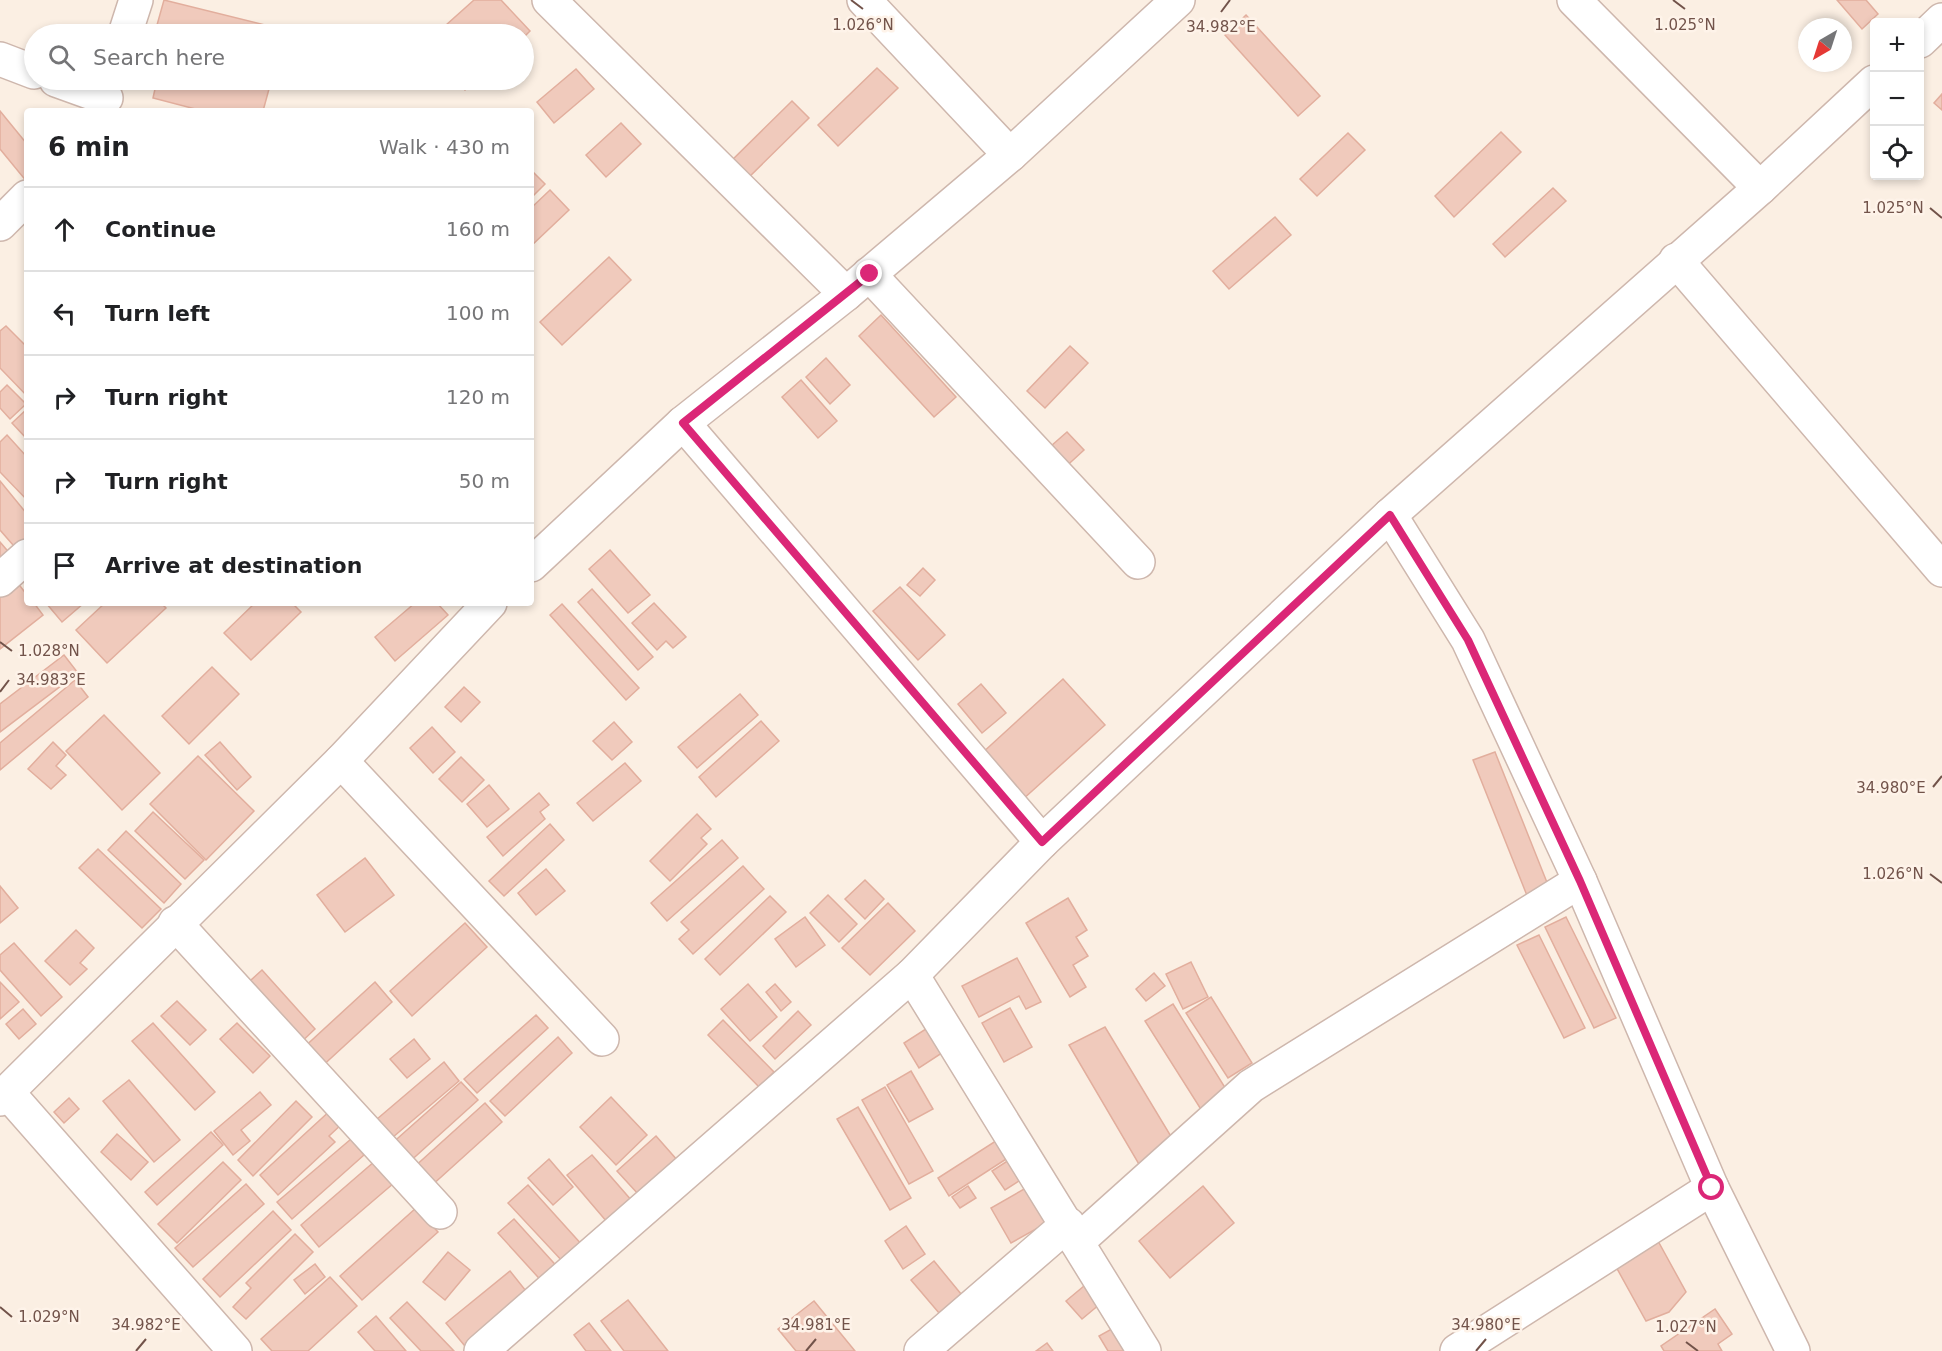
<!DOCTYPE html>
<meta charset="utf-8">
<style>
:root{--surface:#fff;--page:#f6f6f6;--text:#202124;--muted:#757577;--line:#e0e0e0}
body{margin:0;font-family:"DejaVu Sans",sans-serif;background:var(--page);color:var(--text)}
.controls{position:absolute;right:18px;top:18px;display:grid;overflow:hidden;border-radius:6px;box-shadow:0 3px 9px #0003}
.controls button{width:54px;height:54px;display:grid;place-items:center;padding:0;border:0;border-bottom:2px solid var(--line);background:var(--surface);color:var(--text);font:30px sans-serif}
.compass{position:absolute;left:1798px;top:18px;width:54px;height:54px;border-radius:50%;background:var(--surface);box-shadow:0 3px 9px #0003;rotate:219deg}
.stop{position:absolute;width:18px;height:18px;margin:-14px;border:4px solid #db2777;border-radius:50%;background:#fff}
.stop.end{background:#db2777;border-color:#fff;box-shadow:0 2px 6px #0008}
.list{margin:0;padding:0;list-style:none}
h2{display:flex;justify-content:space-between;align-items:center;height:78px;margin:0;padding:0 24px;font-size:26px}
h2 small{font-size:20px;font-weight:400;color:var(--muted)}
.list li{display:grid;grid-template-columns:39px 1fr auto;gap:18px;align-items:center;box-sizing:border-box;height:84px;padding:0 24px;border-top:2px solid var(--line)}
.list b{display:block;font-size:22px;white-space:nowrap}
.list em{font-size:20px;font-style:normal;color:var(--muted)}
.icon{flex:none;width:33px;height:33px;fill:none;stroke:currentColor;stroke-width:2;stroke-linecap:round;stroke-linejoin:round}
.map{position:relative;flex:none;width:1942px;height:1351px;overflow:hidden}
.search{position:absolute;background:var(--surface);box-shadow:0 3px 9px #0003;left:24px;top:24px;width:510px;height:66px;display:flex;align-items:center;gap:15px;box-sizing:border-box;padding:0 21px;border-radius:33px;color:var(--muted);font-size:22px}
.panel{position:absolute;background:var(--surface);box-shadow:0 3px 9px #0003;left:24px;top:108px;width:510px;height:498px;border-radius:6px}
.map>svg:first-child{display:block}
</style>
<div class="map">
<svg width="1942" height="1351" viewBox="0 0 1942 1351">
<rect width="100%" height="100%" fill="#fbefe3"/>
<g fill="#f0cabc" stroke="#e2ae9d" stroke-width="1.5">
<path d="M164,0L273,27L271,34H194L157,25Z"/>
<path d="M474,0H501L530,31L524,37V34H436Z"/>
<path d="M1837,0H1866L1878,14L1862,29Z"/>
<path d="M1246,15L1320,96L1298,116L1225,35Z"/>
<path d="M877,68L898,88L838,146L818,125Z"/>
<path d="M576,69L594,89L554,123L537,102Z"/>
<path d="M157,80H234L269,89L263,111H203L153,98Z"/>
<path d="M456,80H477L465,90Z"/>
<path d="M1942,94V110L1934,103Z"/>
<path d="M792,101L809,118L740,186L723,169Z"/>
<path d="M0,111L27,144V182L0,149Z"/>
<path d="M621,123L641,144L606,177L586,155Z"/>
<path d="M1501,132L1521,152L1454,217L1435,196Z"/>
<path d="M1348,133L1365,150L1317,196L1300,179Z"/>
<path d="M531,170L545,184L531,198Z"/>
<path d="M1553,188L1566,201L1505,257L1493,244Z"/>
<path d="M550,190L569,210L531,246V208Z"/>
<path d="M1275,217L1291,235L1229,289L1213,271Z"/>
<path d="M609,257L631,280L562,345L540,322Z"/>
<path d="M881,315L956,397L934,417L859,336Z"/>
<path d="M6,326L27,347V396L0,368V331Z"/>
<path d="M1070,346L1088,363L1045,408L1027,391Z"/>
<path d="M826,358L850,385L830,404L806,377Z"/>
<path d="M801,380L837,421L818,438L782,397Z"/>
<path d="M7,385L26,404L10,419L0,408V392Z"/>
<path d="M27,409V439L12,423Z"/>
<path d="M1067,432L1084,450L1060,472L1043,453Z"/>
<path d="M7,435L27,457V500L0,472V442Z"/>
<path d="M0,481L27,514V547L20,553L0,530Z"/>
<path d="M0,542L12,556L0,567Z"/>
<path d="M610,550L650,595L628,613L589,569Z"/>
<path d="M923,568L935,580L920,596L907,585Z"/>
<path d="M17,582L27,595V603H34L43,615L0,649V596Z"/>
<path d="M900,587L945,635L918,660L873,611Z"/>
<path d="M592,589L653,657L638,670L578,602Z"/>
<path d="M46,603H84L62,622Z"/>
<path d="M105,603H161L166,608L107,663L76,630Z"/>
<path d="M255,603H292L301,612L251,660L224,633Z"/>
<path d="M415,603H437L448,615L395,661L375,637Z"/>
<path d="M654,603L686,637L673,648L666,641L657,650L632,623Z"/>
<path d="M562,604L639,688L626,700L550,615Z"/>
<path d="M64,655L78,673L0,732V704Z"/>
<path d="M212,667L239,694L189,744L162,716Z"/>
<path d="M1063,679L1105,725L1021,801L980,755Z"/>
<path d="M75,680L88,697L0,770V743Z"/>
<path d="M981,684L1006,713L982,733L958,704Z"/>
<path d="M464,687L480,702L461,722L445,707Z"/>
<path d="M740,694L758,715L697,768L678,747Z"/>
<path d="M104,715L160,773L122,810L66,751Z"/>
<path d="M761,721L779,741L716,797L699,777Z"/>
<path d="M614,722L632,742L612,760L593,741Z"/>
<path d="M432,727L455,752L433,773L410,748Z"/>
<path d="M53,742L66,755L56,766L66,775L51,789L28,769Z"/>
<path d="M220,742L251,777L237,790L205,755Z"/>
<path d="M1495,752L1552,895L1530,903L1473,760Z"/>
<path d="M198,756L254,811L206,860L150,804Z"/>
<path d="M461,757L484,780L462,802L439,779Z"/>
<path d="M625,763L641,781L593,821L577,803Z"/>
<path d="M489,785L509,809L487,827L467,804Z"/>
<path d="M539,793L549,805L540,812L545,819L503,856L487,837Z"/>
<path d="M153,812L204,860L185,879L135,831Z"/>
<path d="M697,814L711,829L701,838L707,844L670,881L650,861Z"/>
<path d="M550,824L564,840L504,896L489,881Z"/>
<path d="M126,831L181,884L164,903L108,850Z"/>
<path d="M722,840L738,858L667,921L651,903Z"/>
<path d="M98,849L161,909L142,928L79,868Z"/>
<path d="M365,858L394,895L345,932L317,895Z"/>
<path d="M743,866L764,889L693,954L679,939L689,930L681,922Z"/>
<path d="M546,869L565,891L536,915L518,893Z"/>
<path d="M865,880L884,899L865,919L845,899Z"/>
<path d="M0,886L18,908L0,923Z"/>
<path d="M828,895L857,924L839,942L810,913Z"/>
<path d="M770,896L786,912L720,975L705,959Z"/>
<path d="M1068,898L1087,930L1076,937L1088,956L1073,965L1086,987L1070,997L1026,923Z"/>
<path d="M888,903L915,931L870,975L842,948Z"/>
<path d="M805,917L825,945L796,967L775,939Z"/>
<path d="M1566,917L1616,1018L1594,1028L1545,927Z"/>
<path d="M465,923L487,947L412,1016L390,991Z"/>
<path d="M76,930L94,948L80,963L87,969L70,985L45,961Z"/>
<path d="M1539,935L1585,1028L1564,1038L1517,945Z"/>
<path d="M14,943L62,997L41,1016L0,970V955Z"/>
<path d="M1017,958L1041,1002L1026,1009L1019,996L979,1017L962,986Z"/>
<path d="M1191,962L1208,997L1183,1009L1166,974Z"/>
<path d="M262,970L315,1029L295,1048L242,988Z"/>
<path d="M1154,973L1165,986L1146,1001L1136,989Z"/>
<path d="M0,982L19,1002L0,1019Z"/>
<path d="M375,982L392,1002L318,1070L300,1051Z"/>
<path d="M748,984L777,1017L750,1041L721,1009Z"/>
<path d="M775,984L791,1002L781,1011L766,992Z"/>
<path d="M1211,997L1252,1063L1228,1078L1186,1013Z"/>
<path d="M177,1001L206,1030L190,1045L161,1016Z"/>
<path d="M1173,1004L1229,1094L1202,1111L1145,1021Z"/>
<path d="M1010,1008L1032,1047L1004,1062L982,1023Z"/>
<path d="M23,1009L36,1024L19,1039L6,1024Z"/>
<path d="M798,1011L811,1025L775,1059L763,1046Z"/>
<path d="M536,1015L548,1028L477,1093L464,1079Z"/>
<path d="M723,1020L774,1072L759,1087L708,1035Z"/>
<path d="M153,1023L215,1092L195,1110L132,1041Z"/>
<path d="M237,1023L270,1056L253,1073L220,1039Z"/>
<path d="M932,1025L948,1049L919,1068L904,1043Z"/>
<path d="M1105,1027L1175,1143L1140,1166L1069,1045Z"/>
<path d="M558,1037L572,1053L505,1116L490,1101Z"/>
<path d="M414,1039L430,1059L407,1078L390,1059Z"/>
<path d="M444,1062L459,1081L386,1143L370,1125Z"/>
<path d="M911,1071L933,1109L909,1122L887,1085Z"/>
<path d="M129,1080L180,1140L154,1162L103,1101Z"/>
<path d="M461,1082L478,1100L406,1165L389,1146Z"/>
<path d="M885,1087L933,1171L909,1184L862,1100Z"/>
<path d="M260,1092L271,1105L241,1130L250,1141L233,1155L214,1131Z"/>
<path d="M611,1097L647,1135L616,1165L580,1127Z"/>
<path d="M69,1098L79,1109L64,1123L54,1112Z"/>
<path d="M296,1101L312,1117L253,1176L238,1160Z"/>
<path d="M485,1103L502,1122L430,1187L412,1169Z"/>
<path d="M858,1107L911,1198L890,1210L837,1119Z"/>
<path d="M333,1108L345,1121L329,1136L335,1142L278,1195L260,1175Z"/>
<path d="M211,1132L223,1145L157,1205L145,1192Z"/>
<path d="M117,1134L148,1162L131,1180L101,1152Z"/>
<path d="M656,1136L678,1161L639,1195L617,1171Z"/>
<path d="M1002,1137L1014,1154L949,1196L938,1178Z"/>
<path d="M351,1139L364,1155L292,1219L277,1202Z"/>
<path d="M592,1155L632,1201L607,1222L567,1175Z"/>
<path d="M1015,1156L1028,1175L1005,1190L992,1171Z"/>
<path d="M549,1159L573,1187L553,1205L528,1178Z"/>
<path d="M375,1161L394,1183L319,1247L301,1225Z"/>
<path d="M223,1162L241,1180L177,1243L158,1224Z"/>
<path d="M246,1184L264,1204L193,1267L175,1248Z"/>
<path d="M1033,1184L1054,1219L1011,1243L991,1208Z"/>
<path d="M528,1185L583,1246L564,1263L508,1203Z"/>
<path d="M968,1186L976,1198L960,1208L952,1197Z"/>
<path d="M1203,1186L1234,1223L1170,1278L1139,1241Z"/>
<path d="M416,1208L438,1232L362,1300L340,1276Z"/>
<path d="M273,1211L291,1230L220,1297L203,1279Z"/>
<path d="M514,1219L562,1272L546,1286L498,1233Z"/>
<path d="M906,1226L925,1254L903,1269L885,1241Z"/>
<path d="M1652,1230L1686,1292L1669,1312L1646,1321L1610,1256Z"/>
<path d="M295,1234L313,1252L246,1319L233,1307L251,1288L246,1283Z"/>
<path d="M448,1252L470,1270L445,1300L423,1282Z"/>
<path d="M934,1261L961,1294L939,1313L911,1280Z"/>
<path d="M315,1264L325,1277L305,1294L294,1280Z"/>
<path d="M510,1271L534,1301L469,1351L446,1323Z"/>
<path d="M330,1277L357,1306L308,1351H272L261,1339Z"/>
<path d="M1084,1286L1100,1304L1082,1319L1066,1301Z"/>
<path d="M628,1300L668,1351H624L601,1321Z"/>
<path d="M814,1301L855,1351H796L778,1329Z"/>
<path d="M407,1302L454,1351H421L390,1318Z"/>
<path d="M1715,1309L1732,1334L1718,1344L1722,1351H1664L1661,1346Z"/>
<path d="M376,1316L406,1351H375L358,1332Z"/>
<path d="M589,1323L611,1351H586L574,1335Z"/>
<path d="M1117,1326L1130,1351H1108L1099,1336Z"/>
<path d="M1047,1343L1053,1351H1036Z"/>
</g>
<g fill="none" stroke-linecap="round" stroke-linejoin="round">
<g stroke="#ceb7ad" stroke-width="36">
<g id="minor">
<path d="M549,0L846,294"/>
<path d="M864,0L1010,155"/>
<path d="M1574,0L1760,188"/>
<path d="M125,34L136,0"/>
<path d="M1920,41L1942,20"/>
<path d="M0,59L34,72"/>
<path d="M56,80L106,98"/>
<path d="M0,224L27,197"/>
<path d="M1676,260L1942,570"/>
<path d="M869,274L1138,562"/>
<path d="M683,423L1042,842"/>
<path d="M1390,515L1468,640L1580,881L1712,1188L1793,1351"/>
<path d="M531,565L683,423L846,294L1010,155L1178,0"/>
<path d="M0,580L27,556"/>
<path d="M341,761L602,1039"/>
<path d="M175,923L440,1212"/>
<path d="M912,975L1144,1351"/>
<path d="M7,1092L235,1351"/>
<path d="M0,1099L341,761L490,603"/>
<path d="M1077,1242L1251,1086L1580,881"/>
<path d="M481,1351L912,975L1042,842L1390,515L1760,188L1874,82"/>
<path d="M921,1351L1068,1224"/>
<path d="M1457,1351L1712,1188"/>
</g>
</g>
<use href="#minor" stroke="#fff" stroke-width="33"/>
</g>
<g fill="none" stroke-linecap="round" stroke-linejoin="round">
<path stroke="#db2777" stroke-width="8" d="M870,274L683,423L1042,842L1390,515L1468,640L1580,881L1712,1188"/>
</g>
<path fill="none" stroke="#72534a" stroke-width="2" d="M851,0L863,9M1673,0L1685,9M1221,12L1230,0M1930,208L1942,218M0,642L12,651M0,692L9,680M1933,787L1942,776M1930,874L1942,883M0,1307L12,1317M1686,1342L1698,1351M136,1351L146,1339M806,1351L816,1339M1476,1351L1486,1339"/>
<g font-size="15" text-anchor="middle" fill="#72534a" stroke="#fef3e9" stroke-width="5" stroke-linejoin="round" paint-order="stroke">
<text x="863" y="30">1.026°N</text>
<text x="1685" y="30">1.025°N</text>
<text x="1221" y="32">34.982°E</text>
<text x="1893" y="213">1.025°N</text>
<text x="49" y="656">1.028°N</text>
<text x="51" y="685">34.983°E</text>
<text x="1891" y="793">34.980°E</text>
<text x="1893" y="879">1.026°N</text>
<text x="49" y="1322">1.029°N</text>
<text x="146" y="1330">34.982°E</text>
<text x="816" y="1330">34.981°E</text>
<text x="1486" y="1330">34.980°E</text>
<text x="1686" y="1332">1.027°N</text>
</g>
</svg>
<div class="controls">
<button>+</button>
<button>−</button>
<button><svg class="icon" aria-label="locate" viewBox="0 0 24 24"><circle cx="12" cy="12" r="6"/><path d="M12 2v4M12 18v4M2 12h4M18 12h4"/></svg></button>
</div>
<svg class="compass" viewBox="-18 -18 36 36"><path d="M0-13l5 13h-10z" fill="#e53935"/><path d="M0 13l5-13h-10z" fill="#757577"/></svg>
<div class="stop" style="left:1712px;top:1188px"></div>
<div class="stop end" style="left:870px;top:274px"></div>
<div class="search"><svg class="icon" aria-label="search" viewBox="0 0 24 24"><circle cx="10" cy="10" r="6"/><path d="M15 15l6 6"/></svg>Search here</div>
<section class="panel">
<h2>6 min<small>Walk · 430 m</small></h2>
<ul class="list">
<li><svg class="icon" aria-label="ahead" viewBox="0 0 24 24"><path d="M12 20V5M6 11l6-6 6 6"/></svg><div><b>Continue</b></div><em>160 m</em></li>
<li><svg class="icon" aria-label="left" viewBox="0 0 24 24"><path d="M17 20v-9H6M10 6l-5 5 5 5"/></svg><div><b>Turn left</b></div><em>100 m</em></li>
<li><svg class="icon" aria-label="right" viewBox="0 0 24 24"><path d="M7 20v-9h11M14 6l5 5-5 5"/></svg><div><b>Turn right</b></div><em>120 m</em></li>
<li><svg class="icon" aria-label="right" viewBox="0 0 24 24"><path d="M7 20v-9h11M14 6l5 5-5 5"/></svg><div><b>Turn right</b></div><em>50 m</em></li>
<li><svg class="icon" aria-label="arrive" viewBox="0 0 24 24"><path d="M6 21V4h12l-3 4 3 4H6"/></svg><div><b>Arrive at destination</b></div></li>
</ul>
</section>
</div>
